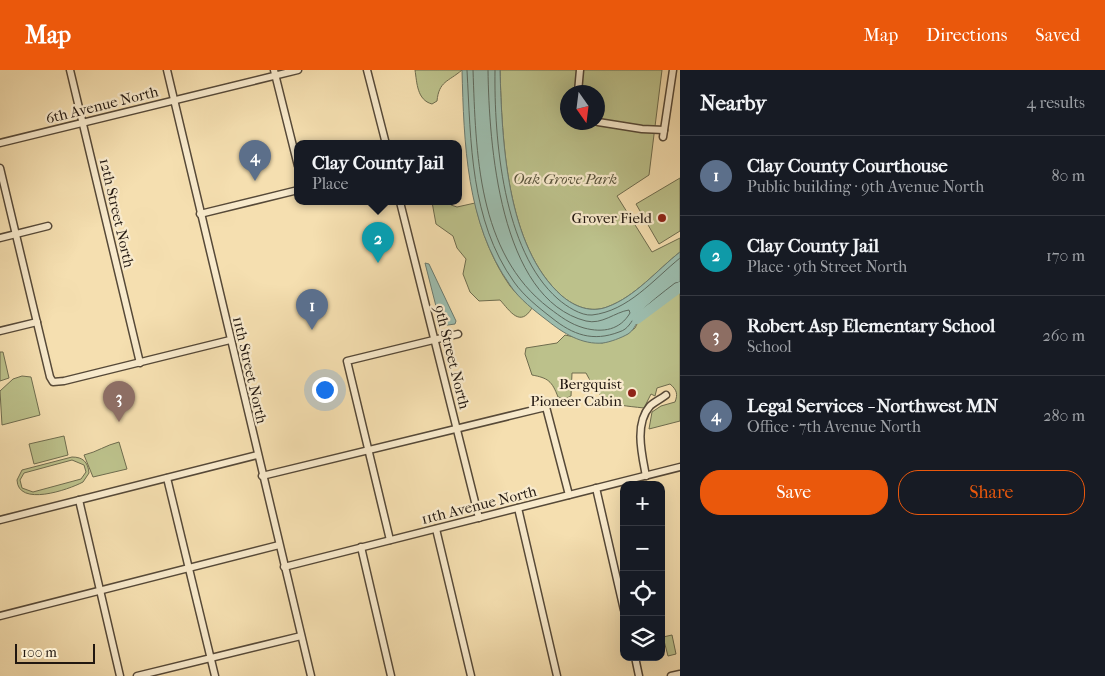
<!DOCTYPE html>
<meta charset="utf-8">
<style>
:root{--surface:#171b24;--page:#242831;--text:#f1f3f6;--muted:#9ea1a6;--line:#363941;--accent:#ea580c}
body{margin:0;font-family:"IM FELL French Canon",serif;background:var(--page);color:var(--text)}
.controls{position:absolute;right:15px;bottom:15px;display:grid;overflow:hidden;border-radius:10px;box-shadow:0 5px 20px #0002}
.controls button{width:45px;height:45px;display:grid;place-items:center;padding:0;border:0;border-bottom:1px solid var(--line);background:var(--surface);color:var(--text);font:25px sans-serif}
.compass{position:absolute;left:560px;top:15px;width:45px;height:45px;border-radius:50%;background:var(--surface);box-shadow:0 5px 20px #0002;rotate:166deg}
.scale{position:absolute;left:15px;bottom:12px;width:80px;box-sizing:border-box;padding-left:5px;border:2px solid #211710;border-top:0;font-size:14px;line-height:18px;white-space:nowrap;color:#211710;-webkit-text-stroke:4px #f8eacc;paint-order:stroke}
.you{position:absolute;left:324px;top:319px;width:18px;height:18px;margin:-12px;border:4px solid #fff;border-radius:50%;background:#1a73e8;box-shadow:0 0 0 8px #1a73e833}
.badge{display:grid;place-items:center;width:32px;height:32px;border-radius:50%;background:var(--accent);color:#fff;font-size:16px;font-weight:700}
.pin{position:absolute;translate:-50% -41px;filter:drop-shadow(0 1px 2px #0008)}
.pin::after{content:'';position:absolute;top:26px;width:18px;height:15px;background:inherit;clip-path:polygon(0 0,100% 0,50% 100%)}
.popup{position:absolute;left:294px;top:70px;width:168px;height:65px;box-sizing:border-box;display:grid;place-content:center;border-radius:10px;background:var(--surface);filter:drop-shadow(0 1px 4px #0005);font-size:16px;white-space:nowrap;color:var(--muted)}
.popup b{font-size:19px;color:var(--text)}
.popup::after{content:'';position:absolute;left:50%;top:100%;margin-left:-10px;border:10px solid transparent;border-top-color:var(--surface)}
.list{margin:0;padding:0;list-style:none}
h2{display:flex;justify-content:space-between;align-items:center;height:65px;margin:0;padding:0 20px;font-size:21px}
h2 small{font-size:16px;font-weight:400;color:var(--muted)}
.list li{display:grid;grid-template-columns:32px 1fr auto;gap:15px;align-items:center;box-sizing:border-box;height:80px;padding:0 20px;border-top:1px solid var(--line)}
.list b{display:block;font-size:19px;white-space:nowrap}
.list p{margin:0;font-size:16px;white-space:nowrap;color:var(--muted)}
.list em{font-size:16px;font-style:normal;color:var(--muted)}
.actions{display:flex;gap:10px;padding:15px 20px}
.actions a{flex:1;padding:11px 0;border:1px solid var(--accent);border-radius:20px;text-align:center;font-size:18px;color:var(--accent)}
.actions .main{background:var(--accent);color:#fff}
.icon{flex:none;width:28px;height:28px;fill:none;stroke:currentColor;stroke-width:2;stroke-linecap:round;stroke-linejoin:round}
.map{position:relative;flex:none;width:680px;height:606px;overflow:hidden}
header{display:flex;align-items:center;gap:30px;box-sizing:border-box;height:70px;padding:0 25px;background:var(--accent);color:#fff}
header strong{font-size:24px}
nav{display:flex;gap:28px;margin-inline-start:auto;font-size:18px}
main{display:flex}
aside{flex:1;background:var(--surface)}
.map>svg:first-child{display:block}
</style>
<header>
<strong>Map</strong>
<nav><a>Map</a><a>Directions</a><a>Saved</a></nav>
</header>
<main>
<div class="map">
<svg width="680" height="606" viewBox="0 0 680 606">
<rect width="100%" height="100%" fill="#f5dfb0"/>
<filter id="stains"><feTurbulence type="fractalNoise" baseFrequency=".004" numOctaves="4"/><feColorMatrix values="0 0 0 0 .2 0 0 0 0 .09 0 0 0 0 .02 0 0 0 .5 -.17"/></filter>
<radialGradient id="worn" r=".72"><stop offset=".6" stop-color="#630" stop-opacity="0"/><stop offset="1" stop-color="#630" stop-opacity=".3"/></radialGradient>
<g fill="#bcc18b" stroke="#6e6c4e" fill-rule="evenodd">
<path d="M415,0H462C448,12 439,11 437,31L432,34C417,30 417,13 415,0Z"/>
<path d="M500,0H662L649,105L617,126L652,182L680,168V182C657,200 635,227 607,237C591,243 575,237 562,226C506,177 502,69 500,0ZM568,22H598V52H568Z"/>
<path d="M680,108V161L659,174L636,134Z"/>
<path d="M432,132H450L451,135L457,137L475,133C481,161 493,192 510,216C516,224 525,231 532,238C520,258 510,241 500,230L479,231L470,222L463,204L466,189L457,178L453,166L436,154Z"/>
<path d="M680,216V351L649,359L652,342L661,336L675,332C678,324 677,320 670,314L657,318L655,326L651,324L644,338C608,334 603,335 586,303H572L571,326L565,329L558,327C552,311 548,308 532,305L525,284L526,278L557,273L565,265L602,273L627,264L635,258L639,250Z"/>
<path d="M0,282H3L9,308L0,311Z"/>
<path d="M22,306L31,307L40,345L2,355L0,321L13,309Z"/>
<path d="M64,366L68,385L34,394L29,374Z"/>
<path d="M119,372L127,399L93,407L84,385C97,382 106,375 119,372Z"/>
<path d="M72,387C83,387 88,392 89,403L83,412C68,420 18,437 17,410L22,400ZM72,390L84,395L86,402L81,409L33,422L22,418L20,410L24,403Z"/>
<path d="M672,565L676,584L668,586L663,567Z"/>
</g>
<g fill="#9cbcad" stroke="#6b7a6e">
<path d="M462,0H500C502,69 506,177 562,226C575,237 591,243 607,237C635,227 657,200 680,182V216C667,226 650,236 639,250C635,255 634,260 628,264C621,268 610,272 603,273C582,275 563,263 548,251C535,241 519,229 510,215C466,153 464,73 462,0Z"/>
<path d="M425,193L429,194L456,251L455,254L441,256Z"/>
</g>
<g fill="none" stroke-linecap="round" stroke-linejoin="round">
<g stroke="#5e6a5e" stroke-width="1">
<path d="M467,0C471,72 470,150 514,212C524,226 539,238 552,248C573,265 593,272 619,262C629,259 630,252 637,245C649,233 662,223 675,213L680,212"/>
<path d="M473,0C476,82 477,183 549,238C561,247 570,254 584,258C603,263 620,260 630,243L629,240C615,242 602,255 586,251C499,229 489,72 488,0"/>
<path d="M495,0C494,69 503,181 558,229C566,236 581,246 592,245C628,241 653,210 680,188"/>
</g>
<path stroke="#9cbcad" stroke-width="10" d="M637,249L680,217"/>
<g stroke="#564938" stroke-width="9">
<g id="minor">
<path d="M70,0L140,293"/>
<path d="M167,0L311,606"/>
<path d="M274,0L298,96"/>
<path d="M367,0L386,74"/>
<path d="M578,22L580,0"/>
<path d="M598,52L642,59L664,60"/>
<path d="M663,67L673,0"/>
<path d="M0,73L298,0"/>
<path d="M0,98L50,307L53,312L64,311L230,270"/>
<path d="M400,132L479,448"/>
<path d="M200,144L298,120"/>
<path d="M0,168L48,156"/>
<path d="M0,261L37,252"/>
<path d="M262,406L546,337L569,425"/>
<path d="M646,406C642,385 634,354 650,336C654,332 661,329 666,325"/>
<path d="M167,408L215,606"/>
<path d="M596,418L624,540"/>
<path d="M79,430L120,606"/>
<path d="M518,438L557,606"/>
<path d="M0,450L257,385"/>
<path d="M436,459L471,606"/>
<path d="M390,470L347,291L458,264"/>
<path d="M361,477L391,606"/>
<path d="M284,497L680,397"/>
<path d="M0,546L279,475"/>
<path d="M635,587L639,606"/>
<path d="M137,606L301,566"/>
<path d="M671,606L680,604"/>
</g>
</g>
<use href="#minor" stroke="#f8eacc" stroke-width="6"/>
</g>
<g fill="#8f2418" stroke="#f8eacc" stroke-width="2">
<circle cx="662" cy="148" r="5"/>
<circle cx="632" cy="323" r="5"/>
</g>
<g text-anchor="middle" dominant-baseline="central" stroke-width="4.5" stroke-linejoin="round" paint-order="stroke">
<g font-size="15" fill="#211710" stroke="#f8eacc">
<text transform="translate(102 35) rotate(-14)">6th Avenue North</text>
<text transform="translate(117 143) rotate(77)">12th Street North</text>
<text transform="translate(452 287) rotate(76)">9th Street North</text>
<text transform="translate(250 300) rotate(77)">11th Street North</text>
<text transform="translate(479 435) rotate(-14)">11th Avenue North</text>
</g>
<g font-size="15" font-style="italic" fill="#57523b" stroke="#f8eacc">
<text x="565" y="109">Oak Grove Park</text>
</g>
<g font-size="15" fill="#211710" stroke="#f8eacc" text-anchor="end">
<text x="652" y="148">Grover Field</text>
<text x="622" y="314">Bergquist<tspan x="622" dy="17">Pioneer Cabin</tspan></text>
</g>
</g>
<rect width="100%" height="100%" filter="url(#stains)"/>
<rect width="100%" height="100%" fill="url(#worn)"/>
</svg>
<div class="controls">
<button>+</button>
<button>−</button>
<button><svg class="icon" aria-label="locate" viewBox="0 0 24 24"><circle cx="12" cy="12" r="6"/><path d="M12 2v4M12 18v4M2 12h4M18 12h4"/></svg></button>
<button><svg class="icon" aria-label="layers" viewBox="0 0 24 24"><path d="M12 4l9 5-9 5-9-5zM3 14l9 5 9-5"/></svg></button>
</div>
<svg class="compass" viewBox="-18 -18 36 36"><path d="M0-13l5 13h-10z" fill="#e53935"/><path d="M0 13l5-13h-10z" fill="#9ea1a6"/></svg>
<div class="scale">100 m</div>
<div class="you"></div>
<div class="pin badge" style="left:312px;top:260px;background:#5c6f8a">1</div>
<div class="pin badge" style="left:378px;top:193px;background:#0f9aa8">2</div>
<div class="popup"><b>Clay County Jail</b>Place</div>
<div class="pin badge" style="left:119px;top:352px;background:#8d6e63">3</div>
<div class="pin badge" style="left:255px;top:111px;background:#5c6f8a">4</div>
</div>
<aside>
<h2>Nearby<small>4 results</small></h2>
<ul class="list">
<li><span class="badge" style="background:#5c6f8a">1</span><div><b>Clay County Courthouse</b><p>Public building · 9th Avenue North</p></div><em>80 m</em></li>
<li><span class="badge" style="background:#0f9aa8">2</span><div><b>Clay County Jail</b><p>Place · 9th Street North</p></div><em>170 m</em></li>
<li><span class="badge" style="background:#8d6e63">3</span><div><b>Robert Asp Elementary School</b><p>School</p></div><em>260 m</em></li>
<li><span class="badge" style="background:#5c6f8a">4</span><div><b>Legal Services - Northwest MN</b><p>Office · 7th Avenue North</p></div><em>280 m</em></li>
</ul>
<div class="actions"><a class="main">Save</a><a>Share</a></div>
</aside>
</main>
